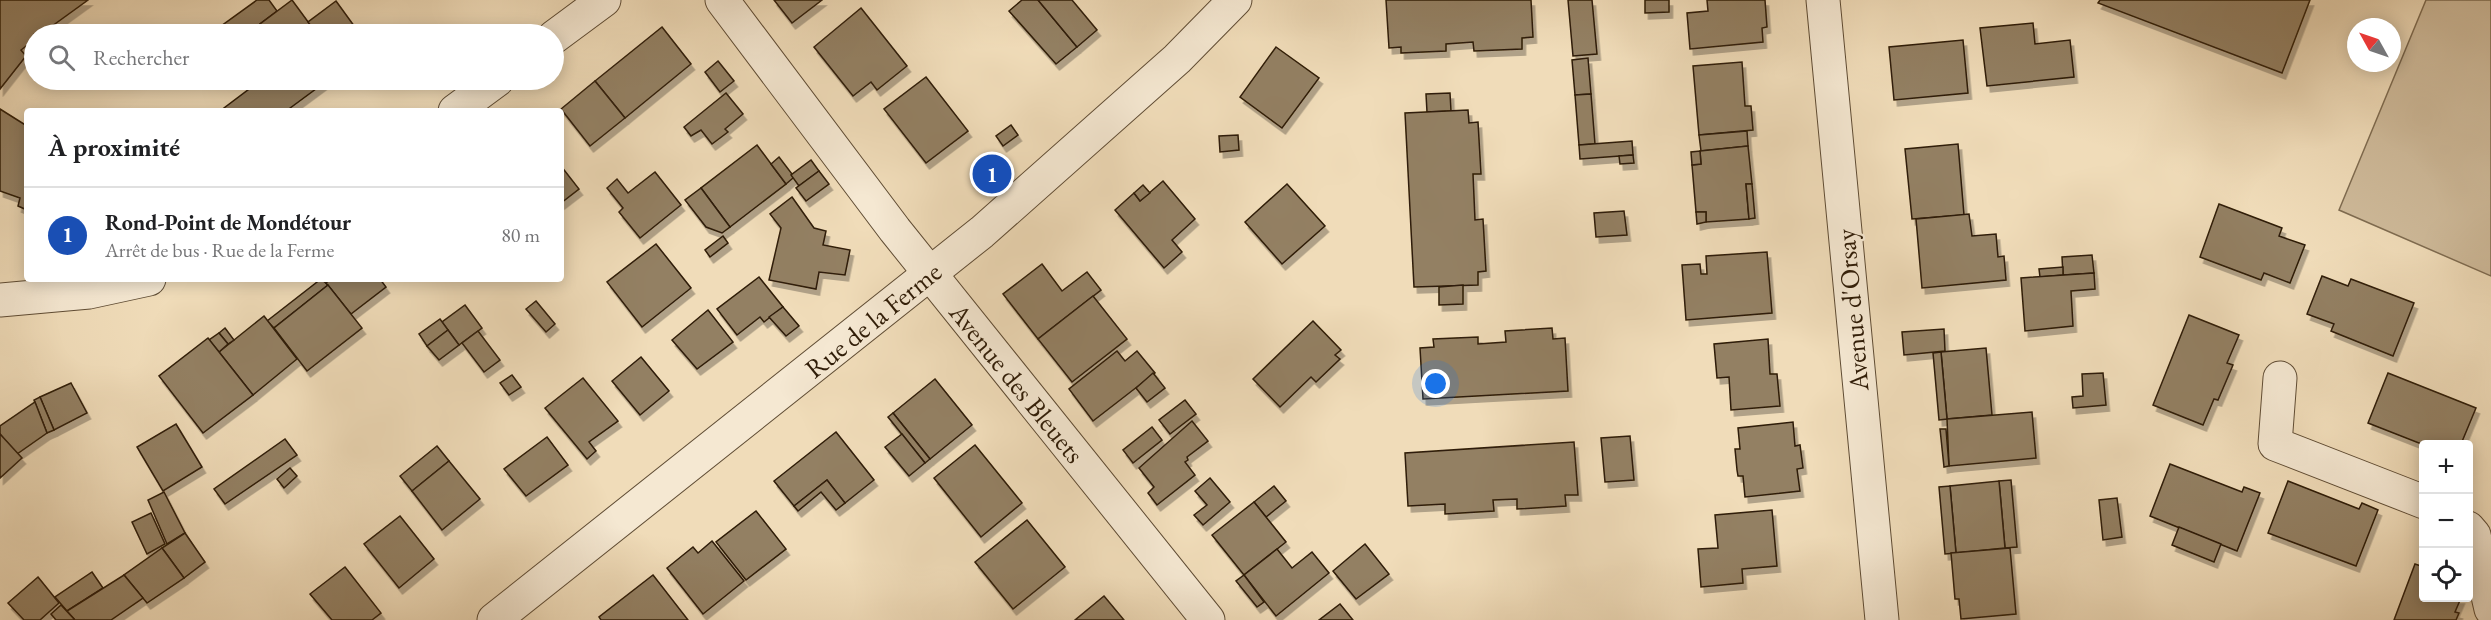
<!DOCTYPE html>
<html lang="fr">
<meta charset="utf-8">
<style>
:root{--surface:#fff;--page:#f2f2f2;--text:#202124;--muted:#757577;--line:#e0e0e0;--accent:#1a73e8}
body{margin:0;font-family:"EB Garamond",serif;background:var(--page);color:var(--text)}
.controls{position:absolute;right:18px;bottom:18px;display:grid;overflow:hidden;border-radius:6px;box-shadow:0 3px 15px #0003}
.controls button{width:54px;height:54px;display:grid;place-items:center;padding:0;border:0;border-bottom:2px solid var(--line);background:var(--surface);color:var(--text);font:30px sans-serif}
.compass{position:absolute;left:2347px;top:18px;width:54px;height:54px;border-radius:50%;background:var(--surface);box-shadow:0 3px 15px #0003;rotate:310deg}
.you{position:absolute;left:1436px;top:384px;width:21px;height:21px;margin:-15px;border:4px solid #fff;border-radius:50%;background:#1a73e8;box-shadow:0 0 0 9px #1a73e833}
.badge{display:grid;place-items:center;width:39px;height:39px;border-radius:50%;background:var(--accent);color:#fff;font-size:20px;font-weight:700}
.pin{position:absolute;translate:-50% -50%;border:3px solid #fff;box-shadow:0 2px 6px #0006}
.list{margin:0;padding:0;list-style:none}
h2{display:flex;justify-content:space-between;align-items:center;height:78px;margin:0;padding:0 24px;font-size:26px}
h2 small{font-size:20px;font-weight:400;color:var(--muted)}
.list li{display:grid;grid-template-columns:39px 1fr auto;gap:18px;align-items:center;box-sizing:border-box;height:96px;padding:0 24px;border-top:2px solid var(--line)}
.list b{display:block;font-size:22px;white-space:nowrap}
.list p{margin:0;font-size:20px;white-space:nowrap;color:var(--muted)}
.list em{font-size:20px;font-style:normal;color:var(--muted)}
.icon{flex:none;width:33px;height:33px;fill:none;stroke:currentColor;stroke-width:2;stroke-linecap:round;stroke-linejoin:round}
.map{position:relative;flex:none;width:2491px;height:620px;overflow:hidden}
.search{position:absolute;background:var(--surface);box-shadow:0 3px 15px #0003;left:24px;top:24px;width:540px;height:66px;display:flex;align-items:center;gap:15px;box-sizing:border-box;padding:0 21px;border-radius:33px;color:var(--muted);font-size:22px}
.panel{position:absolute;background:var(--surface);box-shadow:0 3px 15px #0003;left:24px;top:108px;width:540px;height:174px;border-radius:6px}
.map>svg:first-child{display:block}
</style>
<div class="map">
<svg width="2491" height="620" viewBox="0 0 2491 620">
<defs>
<filter id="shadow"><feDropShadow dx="3.5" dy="6" stdDeviation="0" flood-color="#0004"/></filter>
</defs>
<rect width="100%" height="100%" fill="#f0dcb9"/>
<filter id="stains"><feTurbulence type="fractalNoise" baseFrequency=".00333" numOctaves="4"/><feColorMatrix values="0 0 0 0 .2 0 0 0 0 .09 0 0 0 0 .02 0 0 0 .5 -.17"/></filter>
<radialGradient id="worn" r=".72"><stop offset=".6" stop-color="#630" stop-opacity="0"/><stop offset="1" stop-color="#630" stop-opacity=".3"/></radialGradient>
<path fill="#cfbb9b" stroke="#7f6c51" stroke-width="1.5" d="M2426,0H2491V276L2339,210Z"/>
<g fill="#938064" stroke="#2f1c07" stroke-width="1.5" filter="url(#shadow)">
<path d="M0,0H88L41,34H34V40L21,50L26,56L0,89Z"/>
<path d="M257,0H269L277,11L260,24L267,34H210Z"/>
<path d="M292,0L317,34H267L260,24Z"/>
<path d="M774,0H822L792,23Z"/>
<path d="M1022,0H1038L1077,47L1056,64L1009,11Z"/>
<path d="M1038,0H1072L1097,30L1077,47Z"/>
<path d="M1386,0H1531L1533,37L1522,38V49L1474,51L1473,42L1446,44V51L1401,53V47L1389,48Z"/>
<path d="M1568,0H1592L1597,54L1573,56Z"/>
<path d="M1645,0H1669V12L1645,13Z"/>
<path d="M1707,0H1765L1767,27L1762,28L1763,42L1690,49L1687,13L1708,11Z"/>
<path d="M2100,0H2310L2282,73L2098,3Z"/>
<path d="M336,1L360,34H317L308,22Z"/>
<path d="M861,8L907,66L877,90L871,82L853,96L814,47Z"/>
<path d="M2033,23L2035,44L2070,40L2074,77L1987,86L1980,28Z"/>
<path d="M662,27L691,64L625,118L595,81Z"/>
<path d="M1963,40L1968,93L1894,100L1889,47Z"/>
<path d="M1276,47L1319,78L1282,128L1240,97Z"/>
<path d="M1588,58L1591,94L1575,95L1572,60Z"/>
<path d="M718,61L734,81L720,92L705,72Z"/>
<path d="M1742,62L1745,106H1751L1753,130L1699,135L1693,66Z"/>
<path d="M926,77L968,131L926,163L884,109Z"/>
<path d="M242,80H328L286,111H220L249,89Z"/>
<path d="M595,81L625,118L590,146L561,109Z"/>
<path d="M726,93L743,114L725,129L728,132L712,144L701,130L691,136L684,127Z"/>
<path d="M1450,93L1451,111L1427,112L1426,94Z"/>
<path d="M1591,94L1595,144L1579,145L1575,95Z"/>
<path d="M0,109L27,126V210L18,206L20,198L0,191Z"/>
<path d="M1468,110L1469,123L1478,122L1481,174H1473L1475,220L1483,219L1486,271L1478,272V285L1414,287L1405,113Z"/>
<path d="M1011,125L1018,135L1003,146L996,136Z"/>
<path d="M1747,131L1748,146L1701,151L1699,135Z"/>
<path d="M1238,135L1239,150L1220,152L1219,136Z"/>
<path d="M1632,141L1633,155L1580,159L1579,145Z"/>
<path d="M1958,144L1964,215L1912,219L1905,149Z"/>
<path d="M757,145L786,184L730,227L701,188Z"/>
<path d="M1748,146L1752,184H1746L1749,219L1706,222V212H1696L1692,165L1701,164L1700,151Z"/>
<path d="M1700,151L1701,164L1692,165L1691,152Z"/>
<path d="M1633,155L1634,163L1620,164L1619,156Z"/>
<path d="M779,157L792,174L793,178L786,184L771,164Z"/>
<path d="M811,160L819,171L799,186L791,175Z"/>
<path d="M561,166L579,189L561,203Z"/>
<path d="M819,171L829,184L806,201L796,188Z"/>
<path d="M655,172L681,205L640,238L619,212L623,208L607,188L617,179L628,193Z"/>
<path d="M1163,181L1195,219L1172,240L1182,252L1164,268L1115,210L1134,193L1140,201Z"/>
<path d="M1287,184L1325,226L1282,264L1245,222Z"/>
<path d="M1746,184H1752L1755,218L1749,219Z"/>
<path d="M1143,185L1150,193L1140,201L1134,193Z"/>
<path d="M701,188L730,227L722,233L706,227L685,200Z"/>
<path d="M792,197L814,228L826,231L823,245L850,250L845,275L819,272L816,289L769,280L781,228L770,214Z"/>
<path d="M2219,204L2282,228L2279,236L2305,245L2290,283L2264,273L2261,280L2200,257Z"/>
<path d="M1624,211L1627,235L1596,237L1594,213Z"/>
<path d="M1696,212H1706V222L1697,224Z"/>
<path d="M1969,214L1972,236L1996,234L1998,257L2004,256L2006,280L1922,288L1916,219Z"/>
<path d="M723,236L728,243L710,257L705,250Z"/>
<path d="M656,244L691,288L642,327L607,282Z"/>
<path d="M1767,252L1772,313L1686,320L1682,265L1700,264L1701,274H1707L1706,256Z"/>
<path d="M2092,255L2094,273L2063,275L2062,257Z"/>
<path d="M1042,264L1062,291L1087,272L1101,290L1038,339L1003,294Z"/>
<path d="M2063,267V275L2040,277L2039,269Z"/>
<path d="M2094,273L2095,289L2071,291L2073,326L2025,331L2021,278Z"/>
<path d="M2322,276L2348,286L2351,279L2414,303L2393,356L2331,331L2334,324L2307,314Z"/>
<path d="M759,277L783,307L764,322L760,317L737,335L717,309Z"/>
<path d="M321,279L328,285L274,328L267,321Z"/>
<path d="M331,279H380L386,287L351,314L326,283Z"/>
<path d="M328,285L362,328L307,371L274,328Z"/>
<path d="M1463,285V304L1439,305V287Z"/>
<path d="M1093,296L1127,339L1072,382L1038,339Z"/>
<path d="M536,301L555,324L546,332L526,309Z"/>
<path d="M465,305L482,328L459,345L442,322Z"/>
<path d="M783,307L799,326L786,336L769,317Z"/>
<path d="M708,310L733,342L697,369L672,340Z"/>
<path d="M2189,315L2239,335L2227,363L2233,365L2218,400L2214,399L2203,425L2153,405Z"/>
<path d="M264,316L297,359L253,395L219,352Z"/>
<path d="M440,319L448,330L427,346L419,334Z"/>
<path d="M1313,321L1341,350L1335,355L1340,359L1316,382L1311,377L1280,407L1253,379Z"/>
<path d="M225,328L234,340L228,344L219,333Z"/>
<path d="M1552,328L1553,339L1565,338L1568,391L1423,399L1420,348L1434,347L1433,339L1478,337V344L1506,342L1505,331Z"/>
<path d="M1944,329L1945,351L1904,355L1902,332Z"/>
<path d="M448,330L459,345L439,360L427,346Z"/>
<path d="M478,331L500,360L484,372L462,343Z"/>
<path d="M219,333L228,344L219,352L209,340Z"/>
<path d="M208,338L253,395L203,433L159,376Z"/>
<path d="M1768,339L1770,374H1777L1780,406L1731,410L1729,377L1717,378L1714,344Z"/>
<path d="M1986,348L1992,415L1947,419L1941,352Z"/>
<path d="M1117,351L1125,361L1137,351L1155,373L1093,421L1069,389Z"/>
<path d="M1941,352L1947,419L1939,420L1933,353Z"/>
<path d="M641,357L669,391L640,415L612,381Z"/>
<path d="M1153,373L1165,388L1147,402L1136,388Z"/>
<path d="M2103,373L2106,405L2073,408L2072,397L2083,396L2082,374Z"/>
<path d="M2388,373L2476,408L2461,444L2424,445L2368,423Z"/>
<path d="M512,375L521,387L509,395L500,383Z"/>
<path d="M583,378L618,421L589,442L596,451L587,459L545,408Z"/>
<path d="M935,379L972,425L930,459L893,413Z"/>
<path d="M71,383L87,413L54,430L40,397Z"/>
<path d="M40,397L54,430L47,433L34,400Z"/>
<path d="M1185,400L1196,414L1170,434L1159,420Z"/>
<path d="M35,402L47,433L17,454L0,434V426Z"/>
<path d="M2032,412L2036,458L1949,466L1947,419Z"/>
<path d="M893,413L930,459L925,463L888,417Z"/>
<path d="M1192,421L1208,441L1187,457L1188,460L1185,462L1195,475L1157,505L1148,493L1154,487L1139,468Z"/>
<path d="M1793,422L1795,446L1800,445L1803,468L1797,469L1800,491L1745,497L1743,476H1738L1737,470L1735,449H1740L1738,428Z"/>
<path d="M176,424L202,467L163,491L137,447Z"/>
<path d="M1152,427L1162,440L1133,463L1123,450Z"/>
<path d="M1940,429H1946L1949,466L1944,467Z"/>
<path d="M836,432L874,480L845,503L827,480L794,506L774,481Z"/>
<path d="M0,434L22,458L0,478Z"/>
<path d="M902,434L925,463L909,476L885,447Z"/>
<path d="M1630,436L1634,480L1605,482L1601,438Z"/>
<path d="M547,437L568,465L526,496L504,469Z"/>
<path d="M285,439L297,455L225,504L214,489Z"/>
<path d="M1574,442L1578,495H1565L1566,506L1517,509V499L1493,500L1494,511L1445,514V504L1408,506L1405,453Z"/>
<path d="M975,445L1022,503L981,537L934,478Z"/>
<path d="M437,446L449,461L412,491L400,476Z"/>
<path d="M449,461L480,499L442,530L412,491Z"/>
<path d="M2170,464L2242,492L2244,487L2260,493L2237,551L2150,516Z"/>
<path d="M290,468L297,476L284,488L277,479Z"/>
<path d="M1210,478L1230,502L1203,525L1194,515L1207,505L1195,491Z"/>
<path d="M827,480L845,503L836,510L821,492L798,511L794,506Z"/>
<path d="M2011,480L2017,547L2005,548L1999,481Z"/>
<path d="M1999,481L2005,548L1956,553L1950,486Z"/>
<path d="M2288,481L2359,509L2362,503L2378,510L2356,566L2268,533Z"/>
<path d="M1274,486L1286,501L1266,517L1254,502Z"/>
<path d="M1950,486L1956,553L1945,554L1939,487Z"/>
<path d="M164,492L185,533L167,544L148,500Z"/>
<path d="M2117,498L2122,537L2103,540L2099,500Z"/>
<path d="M1254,502L1286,542L1244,575L1212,535Z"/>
<path d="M1772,510L1777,566L1742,569L1743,583L1701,587L1698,549L1718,548L1715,515Z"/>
<path d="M756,511L786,549L746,580L716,542Z"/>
<path d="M151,513L165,544L147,554L132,522Z"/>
<path d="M400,516L434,559L399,588L364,544Z"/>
<path d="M1027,520L1065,567L1013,609L975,562Z"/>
<path d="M2179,527L2221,544L2214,562L2172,545Z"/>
<path d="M185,533L205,562L184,578L162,548Z"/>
<path d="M712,541L744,581L703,614L667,568L693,547L698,553Z"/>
<path d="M1365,544L1389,574L1356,599L1333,571Z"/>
<path d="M162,548L184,578L147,603L124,575Z"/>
<path d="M2010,548L2016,614L1961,619L1959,599H1955L1951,553Z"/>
<path d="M1277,549L1292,568L1312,552L1329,573L1276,616L1244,575Z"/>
<path d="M2415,564L2424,567V598H2461L2455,612L2459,613L2456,620H2394Z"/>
<path d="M345,567L381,613L372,620H332L310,594Z"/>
<path d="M92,572L103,588L67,611L55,597Z"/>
<path d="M124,575L143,598L111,620H75L67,611Z"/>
<path d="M653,575L688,620H601L599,617Z"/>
<path d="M1244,575L1264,602L1257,607L1236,581Z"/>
<path d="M38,577L59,603L40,620H24L8,603Z"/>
<path d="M1104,596L1124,620H1075Z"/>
<path d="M1340,604L1353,620H1319Z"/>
<path d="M61,605L74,619L73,620H56L51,614Z"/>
</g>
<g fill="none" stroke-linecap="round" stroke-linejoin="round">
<g stroke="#5f4c34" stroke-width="35">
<g id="minor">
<path d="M722,0L895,230L1208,620"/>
<path d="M1823,0L1882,620"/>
<path d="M554,37L604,0"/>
<path d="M455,111L497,80"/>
<path d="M0,300L89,292L149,279"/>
<path d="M2280,378L2275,444L2424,502"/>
<path d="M2468,528L2474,535L2491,609"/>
<path d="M494,620L982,232L1177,59L1235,0"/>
</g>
</g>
<use href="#minor" stroke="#f5e8d2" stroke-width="33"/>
</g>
<g text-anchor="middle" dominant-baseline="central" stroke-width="4.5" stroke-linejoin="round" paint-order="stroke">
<g font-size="27" fill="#2f1c07" stroke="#f5e8d2">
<text transform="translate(1852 310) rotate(-95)">Avenue d'Orsay</text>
<text transform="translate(873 320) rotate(-39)">Rue de la Ferme</text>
<text transform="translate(1017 383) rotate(51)">Avenue des Bleuets</text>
</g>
</g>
<rect width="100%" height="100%" filter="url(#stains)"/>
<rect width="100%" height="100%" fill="url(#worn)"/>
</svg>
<div class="controls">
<button>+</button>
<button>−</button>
<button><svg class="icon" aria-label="locate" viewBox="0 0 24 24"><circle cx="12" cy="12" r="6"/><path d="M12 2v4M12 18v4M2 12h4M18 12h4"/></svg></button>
</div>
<svg class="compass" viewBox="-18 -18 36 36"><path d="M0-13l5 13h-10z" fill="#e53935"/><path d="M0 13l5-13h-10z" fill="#757577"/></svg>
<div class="you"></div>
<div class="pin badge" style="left:992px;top:174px;background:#1a4fb4">1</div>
<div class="search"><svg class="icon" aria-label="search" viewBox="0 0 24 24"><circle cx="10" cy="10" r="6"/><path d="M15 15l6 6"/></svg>Rechercher</div>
<section class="panel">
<h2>À proximité<small></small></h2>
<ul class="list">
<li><span class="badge" style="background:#1a4fb4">1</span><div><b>Rond-Point de Mondétour</b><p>Arrêt de bus · Rue de la Ferme</p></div><em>80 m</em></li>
</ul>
</section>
</div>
